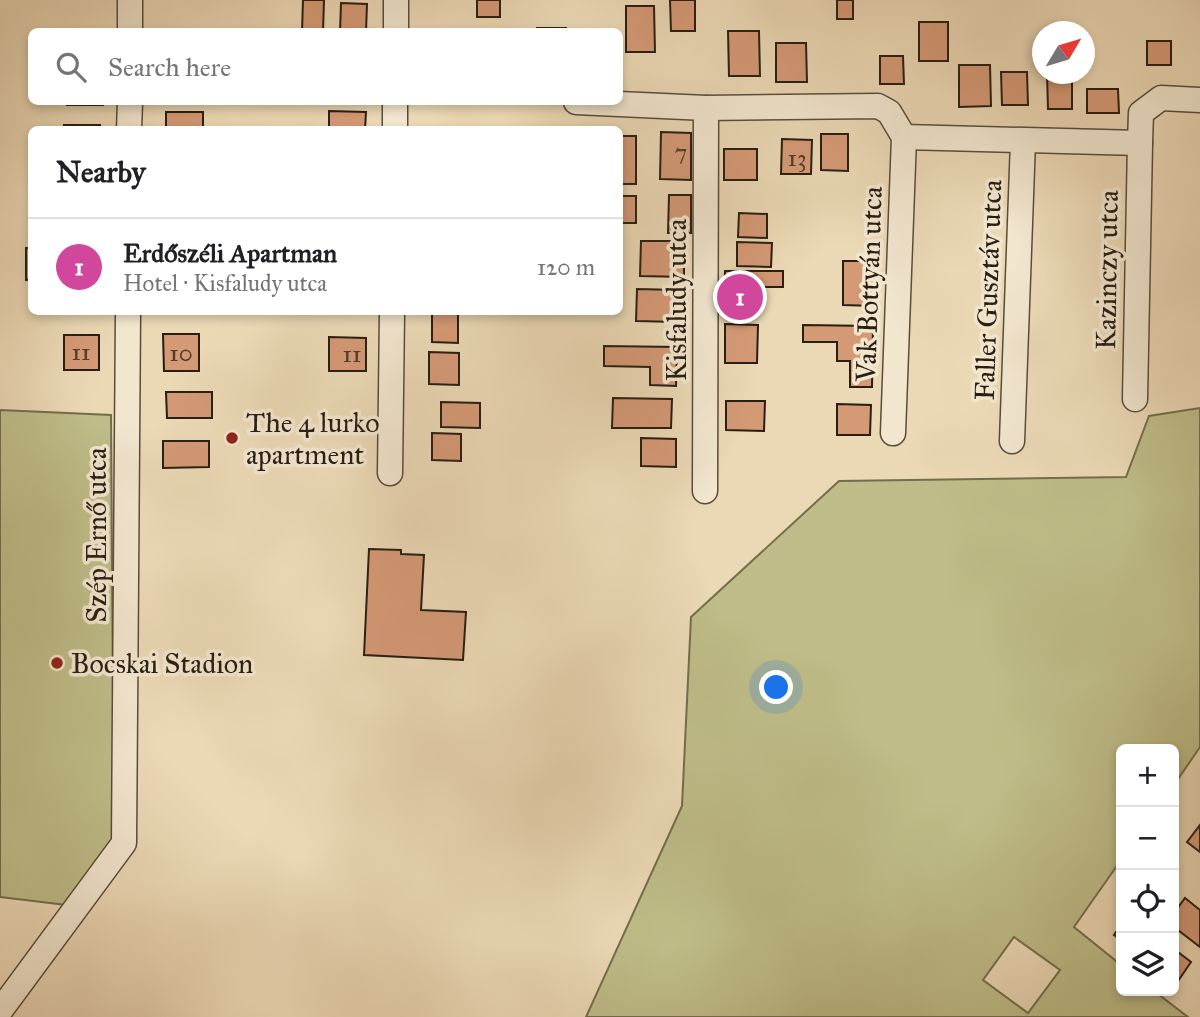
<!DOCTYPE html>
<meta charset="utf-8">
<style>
:root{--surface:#fff;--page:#f6f6f6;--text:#202124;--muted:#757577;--line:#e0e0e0;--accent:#8f2418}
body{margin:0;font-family:"IM FELL Great Primer",serif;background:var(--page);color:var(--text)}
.controls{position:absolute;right:21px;bottom:21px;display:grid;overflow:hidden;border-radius:10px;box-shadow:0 4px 10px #0003}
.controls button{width:63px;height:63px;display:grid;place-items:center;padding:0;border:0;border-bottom:2px solid var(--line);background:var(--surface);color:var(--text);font:35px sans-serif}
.compass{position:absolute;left:1032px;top:21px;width:63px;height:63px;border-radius:50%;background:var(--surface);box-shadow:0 4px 10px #0003;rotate:52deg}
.you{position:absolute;left:777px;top:688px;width:24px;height:24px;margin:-18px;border:5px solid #fff;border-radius:50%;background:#1a73e8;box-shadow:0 0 0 10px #1a73e833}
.badge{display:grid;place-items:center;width:46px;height:46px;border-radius:50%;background:var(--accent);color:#fff;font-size:23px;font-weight:700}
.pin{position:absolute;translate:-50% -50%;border:4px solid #fff;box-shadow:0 2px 7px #0006}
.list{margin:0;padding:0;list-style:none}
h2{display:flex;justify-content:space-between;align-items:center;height:91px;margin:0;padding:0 28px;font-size:30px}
h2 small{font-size:23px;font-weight:400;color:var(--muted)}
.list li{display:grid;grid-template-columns:46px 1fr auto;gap:21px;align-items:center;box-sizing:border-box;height:98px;padding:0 28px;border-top:2px solid var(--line)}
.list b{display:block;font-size:26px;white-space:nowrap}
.list p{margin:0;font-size:23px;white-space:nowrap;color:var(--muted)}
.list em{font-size:23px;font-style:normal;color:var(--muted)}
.icon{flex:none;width:38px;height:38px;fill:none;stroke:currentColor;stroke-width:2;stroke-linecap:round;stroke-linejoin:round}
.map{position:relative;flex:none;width:1200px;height:1017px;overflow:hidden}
.search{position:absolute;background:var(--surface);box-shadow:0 4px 10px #0003;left:28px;top:28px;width:595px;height:77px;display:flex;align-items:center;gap:18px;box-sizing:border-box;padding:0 24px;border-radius:10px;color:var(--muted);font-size:26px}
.panel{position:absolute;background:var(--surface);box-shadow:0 4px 10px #0003;left:28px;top:126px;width:595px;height:189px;border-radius:10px}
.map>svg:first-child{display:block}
</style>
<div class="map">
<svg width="1200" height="1017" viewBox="0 0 1200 1017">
<rect width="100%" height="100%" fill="#ebd8b5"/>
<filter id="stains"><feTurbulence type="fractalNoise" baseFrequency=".00286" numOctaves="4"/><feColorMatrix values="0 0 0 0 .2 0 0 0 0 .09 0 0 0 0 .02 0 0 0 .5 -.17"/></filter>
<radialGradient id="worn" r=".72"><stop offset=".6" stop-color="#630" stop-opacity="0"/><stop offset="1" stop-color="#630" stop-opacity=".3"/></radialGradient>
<g fill="#bebc88" stroke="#736d4e" stroke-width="2" fill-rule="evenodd">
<path d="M1200,408V747L1174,785V749H1121V860L1074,927L1121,965V991H1154L1188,1017H586L682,806L691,617L839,481L1126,477L1149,416ZM1014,937L1060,970L1028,1013L983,980Z"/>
<path d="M0,410L111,415L114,838L66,905L0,897Z"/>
</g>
<g fill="#d49975" stroke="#281e13" stroke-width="2">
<path d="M303,0H324L323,32H302Z"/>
<rect x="477" y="0" width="23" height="17"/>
<path d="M670,0H695V31H671Z"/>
<rect x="837" y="0" width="16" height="19"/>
<path d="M341,3L367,4L366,32H340Z"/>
<path d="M626,6H654L655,52H626Z"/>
<rect x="919" y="22" width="29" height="39"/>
<rect x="537" y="28" width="29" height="4"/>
<path d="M728,31H759L760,76H729Z"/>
<rect x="1147" y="41" width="24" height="24"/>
<path d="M776,43H806L807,82H776Z"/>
<path d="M880,56H903L904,84H880Z"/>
<path d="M959,65H990L991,106L959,107Z"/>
<path d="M1001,72H1027L1028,105H1002Z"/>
<path d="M1047,74H1072V109H1048Z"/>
<path d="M1087,89H1118L1119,113H1087Z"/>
<rect x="67" y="102" width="36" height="3"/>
<path d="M329,111L366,112L365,130H329Z"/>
<rect x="166" y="112" width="37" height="18"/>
<rect x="64" y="125" width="36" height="5"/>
<path d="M661,132L691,133V180L660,179Z"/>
<path d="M821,134H848V171L821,170Z"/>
<rect x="620" y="136" width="16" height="48"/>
<path d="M782,139L812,140L811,174H781Z"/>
<rect x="724" y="149" width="33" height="31"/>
<path d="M669,195H691V233H668Z"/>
<rect x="620" y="196" width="16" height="27"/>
<path d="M739,213L767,214V238L738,237Z"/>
<path d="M641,241H684V277L640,276Z"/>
<path d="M737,242L772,243L771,267L737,266Z"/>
<path d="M26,248H32V279L26,280Z"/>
<path d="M843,261H874V306L843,305Z"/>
<path d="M725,271H783V287H756V307L724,306Z"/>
<path d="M637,289L677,290V322L636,321Z"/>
<rect x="165" y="312" width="33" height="1"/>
<path d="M432,314H458V343L432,342Z"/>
<path d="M725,324L758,325L757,363H725Z"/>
<path d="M803,325L873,326L872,387H850V361H837V342H803Z"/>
<path d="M163,334H199V371H164Z"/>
<rect x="64" y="335" width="35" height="35"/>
<path d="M329,337L366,338V371H329Z"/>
<path d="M604,346L677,347L676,386L650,385V367L604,366Z"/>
<path d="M429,352L459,353V385L429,384Z"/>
<path d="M166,392H212V418H167Z"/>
<path d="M613,398L672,399L671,428H612Z"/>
<path d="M726,401H765L764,431L726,430Z"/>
<path d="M441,402L480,403V428L441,427Z"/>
<path d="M837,404L871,405L870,435H837Z"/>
<path d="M432,433L461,434V461L432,460Z"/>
<path d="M641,438L676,439V467L641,466Z"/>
<path d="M163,441H209V467L163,468Z"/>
<path d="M369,549L401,550V554L424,555L421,610L466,612L463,660L364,655Z"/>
<path d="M1200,825V852L1187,842Z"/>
<path d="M1185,898L1200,910V947L1174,927V913Z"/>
<path d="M1121,925V940L1114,935Z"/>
<path d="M1174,949L1191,962L1176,984L1174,983Z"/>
</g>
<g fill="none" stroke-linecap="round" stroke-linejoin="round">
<g stroke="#594c3c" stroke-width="27">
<g id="street">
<path d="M130,32V0"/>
<path d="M396,32V0"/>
<path d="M576,102L706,108L878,106L889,112L904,137L1140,143L1141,113L1161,98L1200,100"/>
<path d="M129,130L130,102"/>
<path d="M395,130V102"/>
<path d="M1135,399L1140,143"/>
<path d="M893,433L904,137"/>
<path d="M1012,441L1023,141"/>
<path d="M390,473L392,312"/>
<path d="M705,491L706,108"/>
<path d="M0,1011L124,843L128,312"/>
</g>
</g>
<use href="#street" stroke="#f2e6cf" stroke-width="24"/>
</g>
<g fill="#8f2418" stroke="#f2e6cf" stroke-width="2.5">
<circle cx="232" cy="438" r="7"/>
<circle cx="57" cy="663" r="7"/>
</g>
<g text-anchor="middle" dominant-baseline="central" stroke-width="7" stroke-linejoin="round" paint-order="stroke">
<g font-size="24" fill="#533d2c">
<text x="681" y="152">7</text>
<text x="797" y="158">13</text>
<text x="81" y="352">11</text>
<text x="181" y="353">10</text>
<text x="352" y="354">11</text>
</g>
<g font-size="28" fill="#281e13" stroke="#f2e6cf">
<text transform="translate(1107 270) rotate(-89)">Kazinczy utca</text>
<text transform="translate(869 284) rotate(-88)">Vak Bottyán utca</text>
<text transform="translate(988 290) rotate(-88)">Faller Gusztáv utca</text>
<text transform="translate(676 300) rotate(-90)">Kisfaludy utca</text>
<text transform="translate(96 535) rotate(-90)">Szép Ernő utca</text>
</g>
<g font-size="28" fill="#281e13" stroke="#f2e6cf" text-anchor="start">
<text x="246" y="422">The 4 lurko<tspan x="246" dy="32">apartment</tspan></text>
<text x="71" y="663">Bocskai Stadion</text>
</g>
</g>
<rect width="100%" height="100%" filter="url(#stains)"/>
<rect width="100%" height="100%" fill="url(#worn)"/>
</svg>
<div class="controls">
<button>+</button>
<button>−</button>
<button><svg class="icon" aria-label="locate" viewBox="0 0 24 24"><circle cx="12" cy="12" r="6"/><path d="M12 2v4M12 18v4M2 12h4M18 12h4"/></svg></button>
<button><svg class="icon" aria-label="layers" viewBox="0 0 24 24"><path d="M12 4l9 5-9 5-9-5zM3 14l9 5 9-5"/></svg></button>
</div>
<svg class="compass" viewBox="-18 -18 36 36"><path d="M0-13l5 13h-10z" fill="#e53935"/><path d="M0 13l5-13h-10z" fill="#757577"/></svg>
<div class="you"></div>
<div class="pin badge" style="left:740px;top:297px;background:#d1479c">1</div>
<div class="search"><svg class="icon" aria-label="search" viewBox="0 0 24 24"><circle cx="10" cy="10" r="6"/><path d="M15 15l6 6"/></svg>Search here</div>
<section class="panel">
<h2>Nearby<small></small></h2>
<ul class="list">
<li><span class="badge" style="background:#d1479c">1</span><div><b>Erdőszéli Apartman</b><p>Hotel · Kisfaludy utca</p></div><em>120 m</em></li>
</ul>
</section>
</div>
